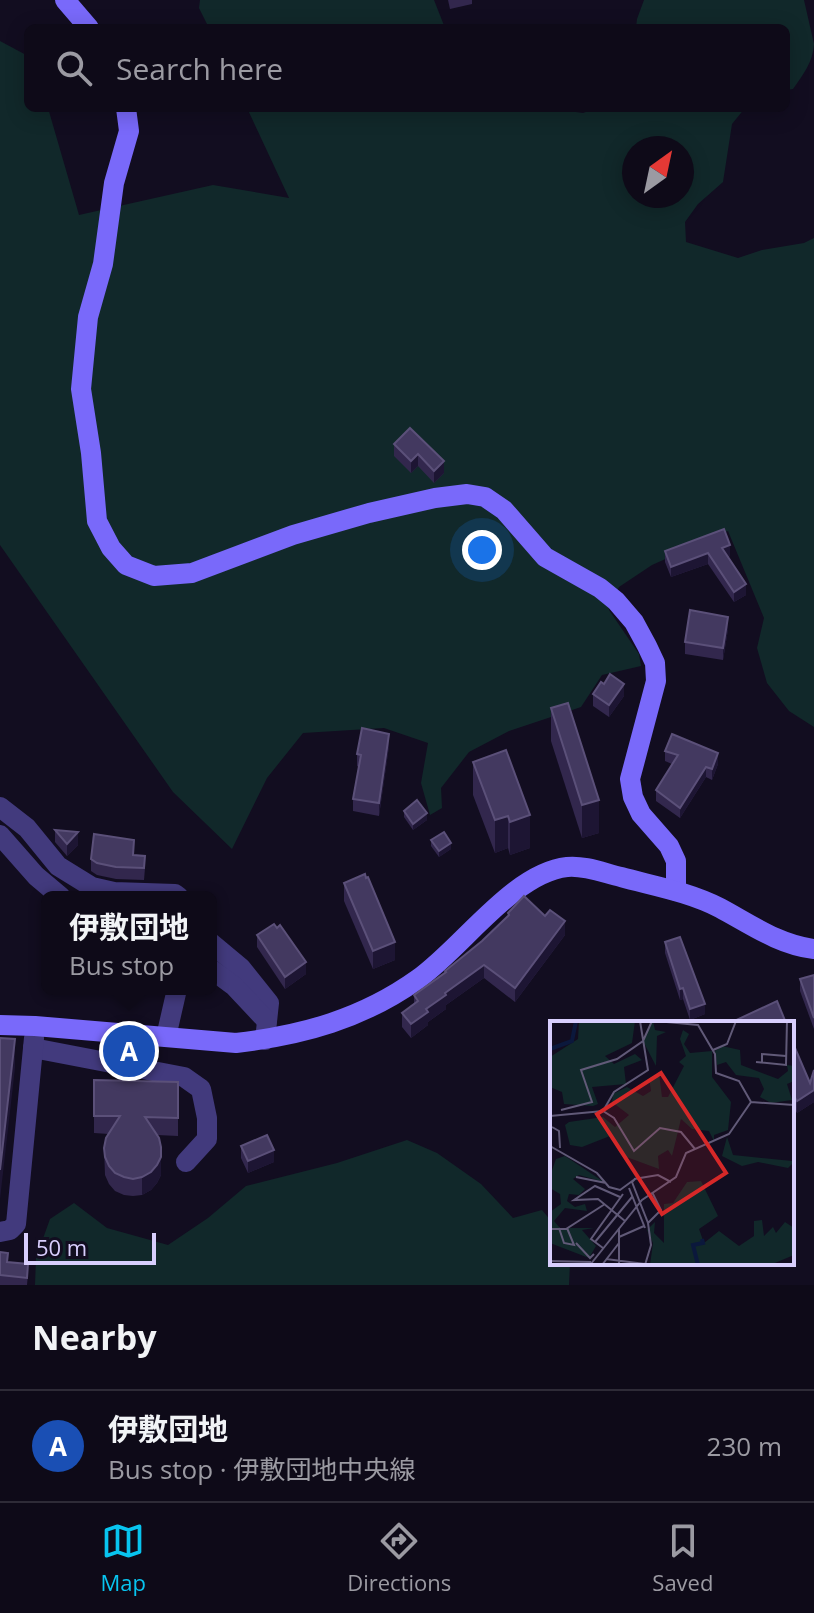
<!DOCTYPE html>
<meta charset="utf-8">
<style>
:root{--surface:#0e0a18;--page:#1c1825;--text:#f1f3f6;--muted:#9b9aa2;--line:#2e2b37;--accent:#08c4ef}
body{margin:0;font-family:"Open Sans","Noto Sans JP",sans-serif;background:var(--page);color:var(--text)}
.compass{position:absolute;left:622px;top:136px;width:72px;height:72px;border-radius:50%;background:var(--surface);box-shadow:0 4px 20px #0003;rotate:33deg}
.scale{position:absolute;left:24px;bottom:20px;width:132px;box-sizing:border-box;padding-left:8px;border:4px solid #d8cefd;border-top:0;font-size:22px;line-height:28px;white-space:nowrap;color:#d8cefd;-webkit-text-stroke:6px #120d20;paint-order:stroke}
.you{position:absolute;left:482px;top:550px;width:28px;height:28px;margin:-20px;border:6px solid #fff;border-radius:50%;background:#1a73e8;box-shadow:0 0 0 12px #1a73e833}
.badge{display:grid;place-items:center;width:52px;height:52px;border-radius:50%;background:var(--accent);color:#fff;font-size:26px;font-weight:700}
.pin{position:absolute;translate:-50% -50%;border:4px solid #fff;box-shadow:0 2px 8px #0006}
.popup{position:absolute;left:41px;top:891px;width:176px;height:104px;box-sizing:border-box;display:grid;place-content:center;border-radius:12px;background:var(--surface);filter:drop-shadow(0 2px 6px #0005);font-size:26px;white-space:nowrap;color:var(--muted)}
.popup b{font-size:30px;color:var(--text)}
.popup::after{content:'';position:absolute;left:50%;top:100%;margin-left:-16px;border:16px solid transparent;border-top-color:var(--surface)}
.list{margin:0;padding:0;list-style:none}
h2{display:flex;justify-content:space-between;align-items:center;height:104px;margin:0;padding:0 32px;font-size:34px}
h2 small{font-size:26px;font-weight:400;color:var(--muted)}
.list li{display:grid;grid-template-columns:52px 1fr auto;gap:24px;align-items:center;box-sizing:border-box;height:112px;padding:0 32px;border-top:2px solid var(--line)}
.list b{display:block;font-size:30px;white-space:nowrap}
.list p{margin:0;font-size:26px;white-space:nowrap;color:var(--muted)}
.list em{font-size:26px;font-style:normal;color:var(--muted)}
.icon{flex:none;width:44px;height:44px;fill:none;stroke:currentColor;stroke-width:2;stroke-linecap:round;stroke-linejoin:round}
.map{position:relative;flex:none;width:814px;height:1285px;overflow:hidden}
.search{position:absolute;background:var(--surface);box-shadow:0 4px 20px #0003;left:24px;right:24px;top:24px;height:88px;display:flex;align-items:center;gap:20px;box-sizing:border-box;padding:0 28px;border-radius:12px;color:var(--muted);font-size:30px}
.sheet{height:216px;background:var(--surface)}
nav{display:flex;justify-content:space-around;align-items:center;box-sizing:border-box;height:112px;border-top:2px solid var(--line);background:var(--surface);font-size:22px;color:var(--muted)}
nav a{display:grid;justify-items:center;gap:4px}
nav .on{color:var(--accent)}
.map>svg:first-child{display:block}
</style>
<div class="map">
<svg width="814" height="1285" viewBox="0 0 814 1285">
<rect width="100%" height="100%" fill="#120d20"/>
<g fill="#11282a" fill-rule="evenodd">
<path d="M200,0H434L445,28H209L199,8Z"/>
<path d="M644,0H804L814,44C813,62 803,75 793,89L786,90V28H636L637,19Z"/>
<path d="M0,41L28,56V108H48L79,215L213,185L289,198L247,108H546L583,113L597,108H745L732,124L723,182L698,204L685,222L686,242L738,258L762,250L804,243L814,238V727L789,711L767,683L757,648L764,618L728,531L652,565L619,587L609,610L639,654L641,666L602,675L581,707L509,731L469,752L441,788L442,808L430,815L421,783L428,743L384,728L303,733L267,778L232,849L173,792L0,545ZM634,148H682V196H634Z"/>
<path d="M407,1140L437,1153L481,1184L513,1218L542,1210L552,1222V1263H570L569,1285H35L36,1258L50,1219L74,1203L107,1228L168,1245L208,1218L246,1186L337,1163Z"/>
</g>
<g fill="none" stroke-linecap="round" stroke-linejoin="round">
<g stroke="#423a7d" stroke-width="20">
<path d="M0,807L27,828L58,866L92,887L114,892L175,894L179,897"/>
<path d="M0,835L36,876L61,897"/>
<path d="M211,943L241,968L269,1003L265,1040"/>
<path d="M211,969L234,986L267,1021"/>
<path d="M166,1037L177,989"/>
<path d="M33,1048L184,1077L201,1089L207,1118V1139L186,1162"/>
<path d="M0,1232L10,1230L16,1224L34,1038"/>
</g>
<g stroke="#7969fa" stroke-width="20">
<path d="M65,0L89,28"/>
<path d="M126,108L129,131L114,183L103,264L88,317L81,389L91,453L97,521L111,548L126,565L154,576L192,573L293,535L369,513L435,498L467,494L485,497L504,510L545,557L600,588L616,601L634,622L647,646L655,663L656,681L630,779L633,797L641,814L669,846L676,861V891"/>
<path d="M0,1025L35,1026L236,1043C303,1035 362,1019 418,979C463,947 513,873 567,867C584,865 604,873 621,877C654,886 689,892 720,908C750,924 779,945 814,949"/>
</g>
</g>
<g fill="#32274d">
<path d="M448,0H472V4L450,9Z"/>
<path d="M410,428L444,473L434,483L418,466L411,473L394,456V444Z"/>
<path d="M724,529L730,556L728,557L746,595L734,602L708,564L671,577L665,562V551Z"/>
<path d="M728,629L723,660L685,654V642Z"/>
<path d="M593,694L624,696L609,717L593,706Z"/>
<path d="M551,708L599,833L582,838L551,741Z"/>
<path d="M389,746L379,816L353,811V799L359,767L357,766V754Z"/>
<path d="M665,751L718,764L712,780L706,777L680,818L656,801V790L672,764L665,761Z"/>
<path d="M473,762L530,848L510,855L508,848L495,853L473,795Z"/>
<path d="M404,811L427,820L413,830L404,817Z"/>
<path d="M55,830L78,845L67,856L55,842Z"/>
<path d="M431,840L451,849L439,857L431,846Z"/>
<path d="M91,859L145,868L144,880L116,879L97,875L91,871Z"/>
<path d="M344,883L395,960L373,969L344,901Z"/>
<path d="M508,913L565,935L515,1002L484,978L446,1005V1009L428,1022V1025L411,1038L402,1027V1013L414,1005V995L445,973V971L482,941L508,916Z"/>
<path d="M257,935L306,974L285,989L257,947Z"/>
<path d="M665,942L705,1014L690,1020L683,999L680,1000L665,953Z"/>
<path d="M814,975V1029L800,991V979Z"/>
<path d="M792,1041L810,1083L814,1070V1102L797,1113L792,1104Z"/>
<path d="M178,1082V1136L157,1135L161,1175L157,1183L151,1190L142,1195L133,1196L124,1195L115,1191L109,1184L105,1175L104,1148L109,1134L94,1133V1116Z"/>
<path d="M241,1146L274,1162L248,1173L241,1158Z"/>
<path d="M0,1252L8,1262L28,1274L27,1285H0Z"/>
</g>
<g fill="#1d1533">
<path d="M418,454V466L411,473V461Z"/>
<path d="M444,461V473L434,483V471Z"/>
<path d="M730,545V556L722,559V548Z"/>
<path d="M708,553V564L671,577V567Z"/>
<path d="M746,584V595L734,602V592Z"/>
<path d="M728,617V629L723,660V648Z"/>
<path d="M624,684V696L609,717V705Z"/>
<path d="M389,734V746L379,816V803Z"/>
<path d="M718,753V764L712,780V769Z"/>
<path d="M706,767V777L680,818V808Z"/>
<path d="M599,800V833L582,838V805Z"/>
<path d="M427,813V820L413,830V824Z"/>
<path d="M530,815V848L510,855V822Z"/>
<path d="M508,816V848L495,853V820Z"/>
<path d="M78,832V845L67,856V844Z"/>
<path d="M451,843V849L439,857V851Z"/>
<path d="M565,921V935L515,1002V988Z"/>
<path d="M395,942V960L373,969V951Z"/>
<path d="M306,962V974L285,989V977Z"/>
<path d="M484,965V978L446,1005V1009L428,1022V1025L411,1038V1024L445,993Z"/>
<path d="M683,988V999L680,1000V989Z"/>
<path d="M705,1004V1014L690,1020V1009Z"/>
<path d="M15,1039V1068L0,1199V1170Z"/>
<path d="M814,1090V1102L797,1113V1101Z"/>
<path d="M161,1147V1175L157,1183L151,1190L142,1195V1177Z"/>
<path d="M274,1150V1162L248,1173V1161Z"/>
</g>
<g fill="#433960" stroke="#5b5079" stroke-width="2">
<path d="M410,428L444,461L434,471L418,454L411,461L394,444Z"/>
<path d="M724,529L730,545L722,548L746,584L734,592L708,553L671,567L665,551Z"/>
<path d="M690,610L728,617L723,648L685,642Z"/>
<path d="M610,674L624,684L609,705L593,694L601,682L604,684Z"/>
<path d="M568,703L599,800L582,805L551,708Z"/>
<path d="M362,728L389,734L379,803L353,799L361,755L357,754Z"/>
<path d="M672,734L718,753L712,769L706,767L680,808L656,790L678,755L665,751Z"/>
<path d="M506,750L530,815L510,822L508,816L495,820L473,762Z"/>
<path d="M417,800L427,813L413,824L404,811Z"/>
<path d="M55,830L78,832L67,844Z"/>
<path d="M444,832L451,843L439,851L431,840Z"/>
<path d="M94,834L134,840L133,855L145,856L144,868L116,867L97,863L91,859Z"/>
<path d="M365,874L366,878L368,877L395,942L373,951L344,883Z"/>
<path d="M524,896L545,916L550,910L565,921L515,988L484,965L445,993L446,995L426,1009L428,1012L411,1024L402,1013L418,1001L414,995L446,972L445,971L482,941L509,915L508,913Z"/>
<path d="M274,924L277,928L280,925L306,962L285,977L257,935Z"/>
<path d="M680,937L705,1004L690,1009L683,988L680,989L665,942Z"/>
<path d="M814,975V1018L800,979Z"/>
<path d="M777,1001L786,1023H730Z"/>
<path d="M0,1038L15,1039L0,1170Z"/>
<path d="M792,1041L810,1083L814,1070V1090L797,1101L792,1093Z"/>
<path d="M94,1080L178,1082V1118L145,1117L159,1138L161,1147V1157L157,1165L151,1172L142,1177L133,1179L124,1177L115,1173L109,1166L105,1157L104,1148L106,1138L120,1116H94Z"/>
<path d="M267,1135L274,1150L248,1161L241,1146Z"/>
<path d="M0,1252L8,1253L7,1262L28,1264L27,1278L0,1275Z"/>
</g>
<g transform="translate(550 1021)">
<rect width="244" height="244" fill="#120d20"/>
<path d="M29,0H85L82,22L55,35L64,43L85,33L92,39L74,46L76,63L42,66L48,83L43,85L14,83L12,71L0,66V36L28,18ZM103,0L105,9L116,11L107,15L106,45L93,20ZM133,9L139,13L134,23L140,32L162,30V56L181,81L178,109L164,114V120L159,110L142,108L131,98L122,135L118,129L108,135L109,148L71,134L60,115L32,126L20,124L15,104L19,101L53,96L65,106L79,94L62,81L63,73L77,66L93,75L101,70L99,57L109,52L112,76H118L134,45L129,41L136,35L130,18ZM172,25L190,29L191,44L228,58L238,50L237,44L244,45V60L237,63L242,79L221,82L210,76L214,68L209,57L186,54L176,41L167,44L165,30ZM177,116L183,134L242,140L244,130V141L238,147L208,141L192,145L172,135ZM15,135L54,161L29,154L23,158L35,168L29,174L19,173L17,180L25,186L35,183L37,190L15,187L4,200L10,207H44L32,209L46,225L39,237L0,222V191L11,183L10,173L0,167V155L6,138ZM151,160L168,195L149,208L154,222L169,210L189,225L204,215V200L212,199L214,215L223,206L226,212L235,201L244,207V234L220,244H100L103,222L97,209L105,201L104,212L114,222V183L123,182L137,161Z" fill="#11282a"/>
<path fill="none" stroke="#0b183c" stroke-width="4" d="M0,28L22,20L26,0M148,244L143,224L153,222L152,218"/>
<path fill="none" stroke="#615a78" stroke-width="2" d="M106,0L148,4L165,33L166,52L189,60L201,81M163,29L177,23L186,0M206,41L236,44L237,0M212,42V33L236,35M201,81L244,84M11,89L42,81L31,49L67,38L93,20L102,0M53,90L64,71L98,49L90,0M0,95L53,90L64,97L84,130L110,107L131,111L145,128M2,106L9,110L10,127M0,125L47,152L59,166L70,169L85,158L82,161M26,156L56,162M84,158L108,154L121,161M82,161L98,202L101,224L95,244M79,167L95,207M70,176L45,165L24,179L48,178L75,200M98,202L111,189L102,171M9,207L14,222L24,224L17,207M69,207V244M0,208H16L55,183M69,216L94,205M45,221L82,176M26,222L40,237L44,233M53,227L41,218L73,173M56,238L95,243M0,240L41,241M40,244L92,179L126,156L136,132L179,113L201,81M52,244L69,222"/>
<path fill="#d62828" fill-opacity="0.15" stroke="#d62828" stroke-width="4" d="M111,52L176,152L112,193L47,93Z"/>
<rect width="244" height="244" fill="none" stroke="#d8cefd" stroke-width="4"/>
</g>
</svg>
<svg class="compass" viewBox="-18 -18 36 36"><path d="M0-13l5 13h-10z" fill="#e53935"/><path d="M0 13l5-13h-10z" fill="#9b9aa2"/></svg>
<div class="scale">50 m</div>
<div class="you"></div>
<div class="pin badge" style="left:129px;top:1051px;background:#1a4fb4">A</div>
<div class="popup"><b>伊敷団地</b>Bus stop</div>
<div class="search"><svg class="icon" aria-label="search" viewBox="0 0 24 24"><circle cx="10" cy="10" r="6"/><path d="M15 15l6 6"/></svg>Search here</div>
</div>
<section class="sheet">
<h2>Nearby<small></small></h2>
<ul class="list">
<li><span class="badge" style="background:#1a4fb4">A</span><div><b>伊敷団地</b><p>Bus stop · 伊敷団地中央線</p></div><em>230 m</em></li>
</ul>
</section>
<nav>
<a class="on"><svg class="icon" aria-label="map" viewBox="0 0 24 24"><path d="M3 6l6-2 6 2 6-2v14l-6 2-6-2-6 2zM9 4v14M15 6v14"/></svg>Map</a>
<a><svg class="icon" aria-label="directions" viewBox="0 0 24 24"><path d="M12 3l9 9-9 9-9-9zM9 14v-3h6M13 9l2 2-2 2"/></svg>Directions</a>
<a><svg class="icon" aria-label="saved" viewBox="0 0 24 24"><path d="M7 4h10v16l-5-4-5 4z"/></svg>Saved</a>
</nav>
